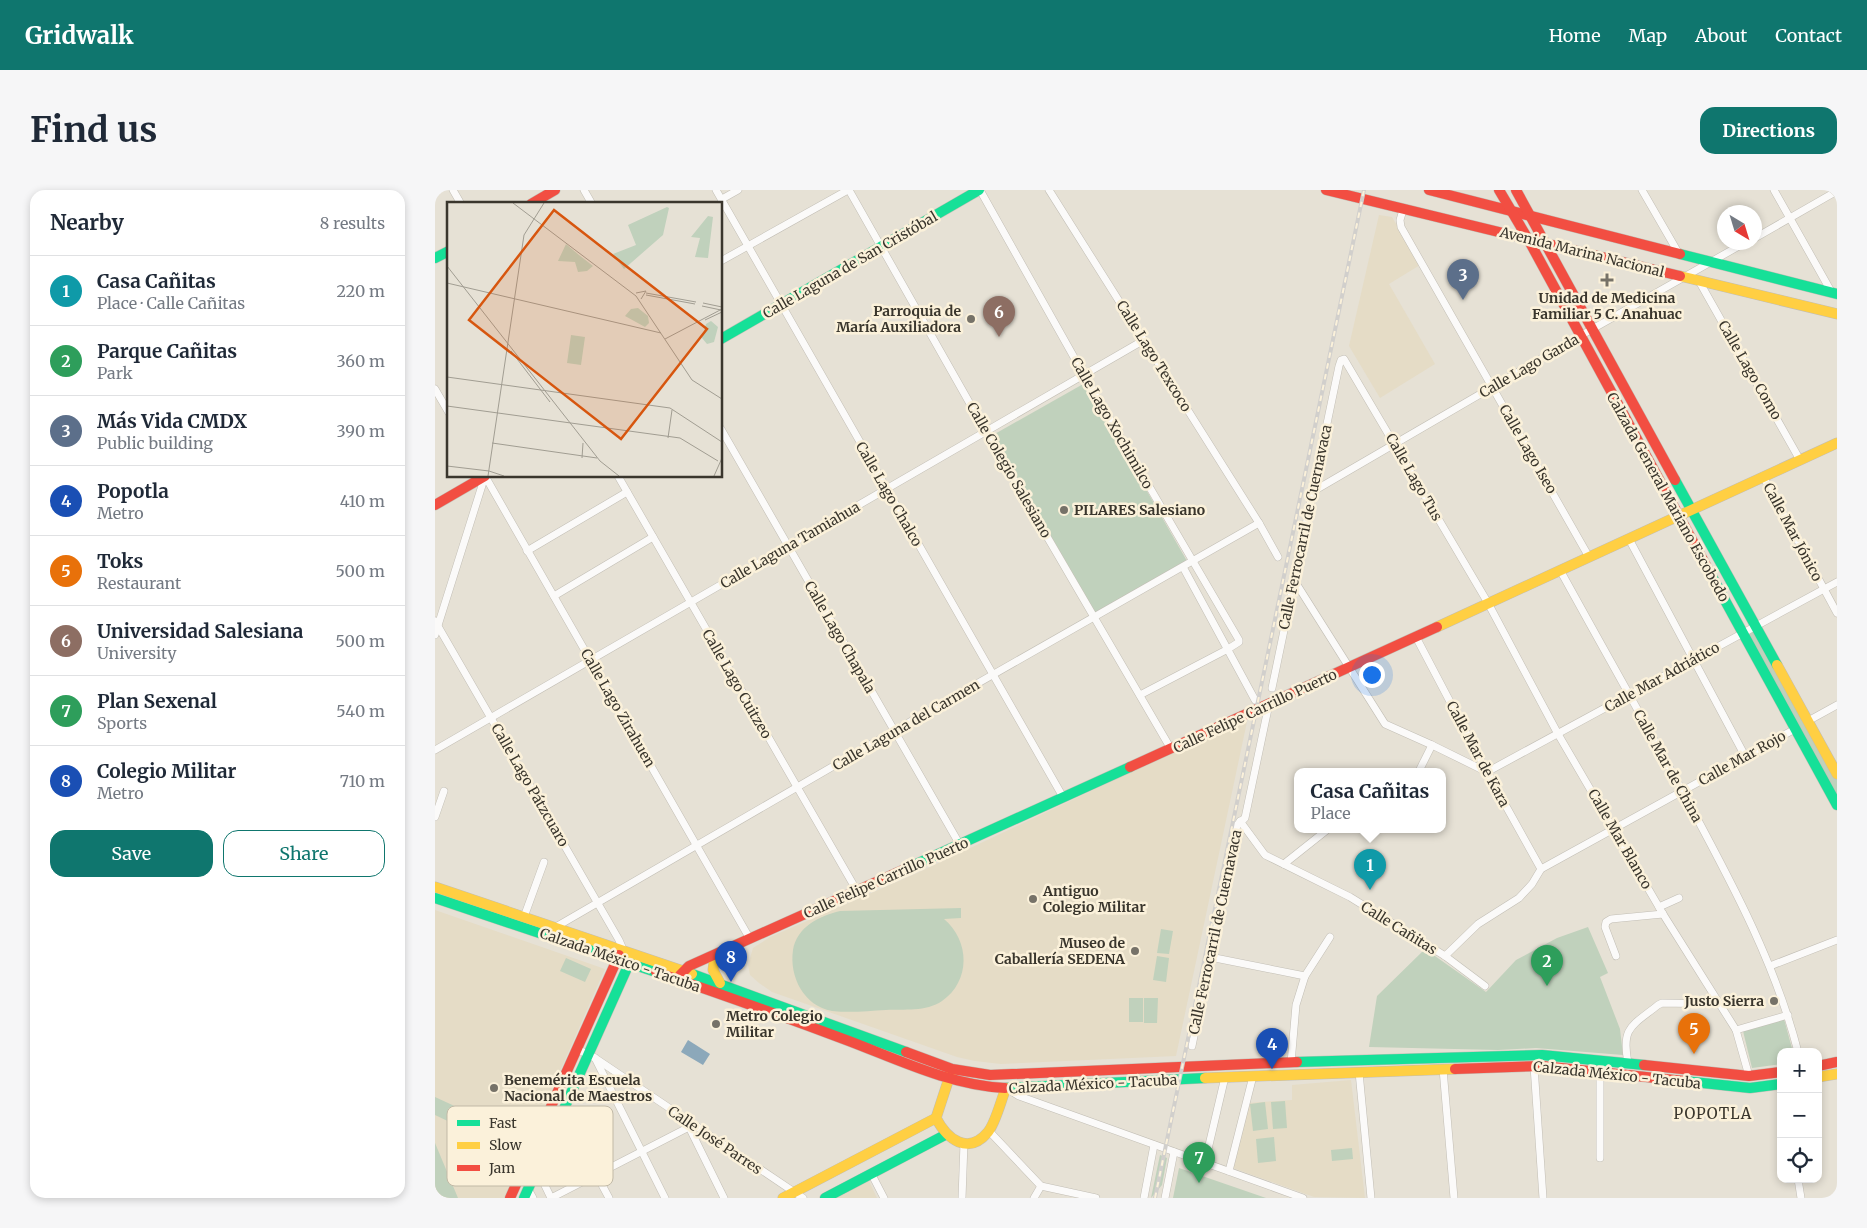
<!DOCTYPE html>
<meta charset="utf-8">
<style>
:root{--surface:#fff;--page:#f6f6f7;--text:#1f2937;--muted:#747a83;--line:#e0e1e3;--accent:#0f766e}
body{margin:0;font-family:Merriweather,serif;background:var(--page);color:var(--text)}
.controls{position:absolute;right:15px;bottom:15px;display:grid;overflow:hidden;border-radius:10px;box-shadow:0 2px 8px #0003}
.controls button{width:45px;height:45px;display:grid;place-items:center;padding:0;border:0;border-bottom:1px solid var(--line);background:var(--surface);color:var(--text);font:25px sans-serif}
.compass{position:absolute;left:1282px;top:15px;width:45px;height:45px;border-radius:50%;background:var(--surface);box-shadow:0 2px 8px #0003;rotate:142deg}
.you{position:absolute;left:936px;top:484px;width:18px;height:18px;margin:-12px;border:4px solid #fff;border-radius:50%;background:#1a73e8;box-shadow:0 0 0 8px #1a73e833}
.badge{display:grid;place-items:center;width:32px;height:32px;border-radius:50%;background:var(--accent);color:#fff;font-size:16px;font-weight:700}
.pin{position:absolute;translate:-50% -41px;filter:drop-shadow(0 1px 2px #0008)}
.pin::after{content:'';position:absolute;top:26px;width:18px;height:15px;background:inherit;clip-path:polygon(0 0,100% 0,50% 100%)}
.popup{position:absolute;left:859px;top:578px;width:152px;height:65px;box-sizing:border-box;display:grid;place-content:center;border-radius:10px;background:var(--surface);filter:drop-shadow(0 1px 4px #0005);font-size:16px;white-space:nowrap;color:var(--muted)}
.popup b{font-size:19px;color:var(--text)}
.popup::after{content:'';position:absolute;left:50%;top:100%;margin-left:-10px;border:10px solid transparent;border-top-color:var(--surface)}
.list{margin:0;padding:0;list-style:none}
h2{display:flex;justify-content:space-between;align-items:center;height:65px;margin:0;padding:0 20px;font-size:21px}
h2 small{font-size:16px;font-weight:400;color:var(--muted)}
.list li{display:grid;grid-template-columns:32px 1fr auto;gap:15px;align-items:center;box-sizing:border-box;height:70px;padding:0 20px;border-top:1px solid var(--line)}
.list b{display:block;font-size:19px;white-space:nowrap}
.list p{margin:0;font-size:16px;white-space:nowrap;color:var(--muted)}
.list em{font-size:16px;font-style:normal;color:var(--muted)}
.actions{display:flex;gap:10px;padding:15px 20px}
.actions a{flex:1;padding:11px 0;border:1px solid var(--accent);border-radius:15px;text-align:center;font-size:18px;color:var(--accent)}
.actions .main{background:var(--accent);color:#fff}
.icon{flex:none;width:28px;height:28px;fill:none;stroke:currentColor;stroke-width:2;stroke-linecap:round;stroke-linejoin:round}
.map{position:relative;flex:none;width:1402px;height:1008px;overflow:hidden;border-radius:15px}
header{display:flex;align-items:center;gap:30px;box-sizing:border-box;height:70px;padding:0 25px;background:var(--accent);color:#fff}
header strong{font-size:24px}
nav{display:flex;gap:28px;margin-inline-start:auto;font-size:18px}
.intro{display:flex;align-items:center;justify-content:space-between;box-sizing:border-box;height:120px;padding:0 30px}
h1{margin:0;font-size:35px}
.button{padding:12px 22px;border-radius:15px;background:var(--accent);color:#fff;font-size:18px;font-weight:700}
main{display:flex;gap:30px;padding:0 30px}
aside{flex:1;background:var(--surface);border-radius:15px;box-shadow:0 2px 8px #0003}
.map>svg:first-child{display:block}
</style>
<header>
<strong>Gridwalk</strong>
<nav><a>Home</a><a>Map</a><a>About</a><a>Contact</a></nav>
</header>
<div class="intro"><h1>Find us</h1><a class="button">Directions</a></div>
<main>
<aside>
<h2>Nearby<small>8 results</small></h2>
<ul class="list">
<li><span class="badge" style="background:#0f9aa8">1</span><div><b>Casa Cañitas</b><p>Place · Calle Cañitas</p></div><em>220 m</em></li>
<li><span class="badge" style="background:#2e9e5b">2</span><div><b>Parque Cañitas</b><p>Park</p></div><em>360 m</em></li>
<li><span class="badge" style="background:#5c6f8a">3</span><div><b>Más Vida CMDX</b><p>Public building</p></div><em>390 m</em></li>
<li><span class="badge" style="background:#1a4fb4">4</span><div><b>Popotla</b><p>Metro</p></div><em>410 m</em></li>
<li><span class="badge" style="background:#e8710a">5</span><div><b>Toks</b><p>Restaurant</p></div><em>500 m</em></li>
<li><span class="badge" style="background:#8d6e63">6</span><div><b>Universidad Salesiana</b><p>University</p></div><em>500 m</em></li>
<li><span class="badge" style="background:#2e9e5b">7</span><div><b>Plan Sexenal</b><p>Sports</p></div><em>540 m</em></li>
<li><span class="badge" style="background:#1a4fb4">8</span><div><b>Colegio Militar</b><p>Metro</p></div><em>710 m</em></li>
</ul>
<div class="actions"><a class="main">Save</a><a>Share</a></div>
</aside>
<div class="map">
<svg width="1402" height="1008" viewBox="0 0 1402 1008">
<rect width="100%" height="100%" fill="#e6e1d5"/>
<g fill="#e5dcc6">
<path d="M944,25L957,27L985,75L954,94L1000,174L945,208L914,156Z"/>
<path d="M813,527L741,866L566,874L540,871L522,867L337,802L324,793L315,785L313,775L318,758L335,747L480,684Z"/>
<path d="M0,720L170,779L69,1008H0Z"/>
<path d="M916,890L930,1008L879,1007L795,977L813,913L857,910V895Z"/>
<path d="M434,991L442,1008H402Z"/>
</g>
<g fill="#c0d1bc">
<path d="M650,193L752,371L660,423L558,245Z"/>
<path d="M1321,440L1402,588V608L1312,445Z"/>
<path d="M526,718V728L509,729C535,751 536,791 507,811C491,822 469,819 451,820C433,821 415,823 397,821C369,816 354,787 358,760C362,737 384,726 405,721Z"/>
<path d="M1153,737L1173,783L1165,787L1185,839L1188,865L1101,858L1063,860L934,857L942,806L990,759L1051,802L1081,770L1122,748Z"/>
<path d="M726,739L738,741L734,764L722,763Z"/>
<path d="M722,766L734,768L731,792L718,790Z"/>
<path d="M131,768L156,779L150,792L125,781Z"/>
<rect x="694" y="808" width="14" height="24"/>
<path d="M709,808H723L722,833H709Z"/>
<path d="M1349,829L1358,862H1346V874L1317,878L1308,841Z"/>
<path d="M0,907L26,919L19,934L0,925Z"/>
<path d="M850,911L852,938L838,939L836,912Z"/>
<path d="M830,912L833,939L818,941L815,914Z"/>
<path d="M839,947L841,971L823,973L821,949Z"/>
<path d="M0,953L23,1008H0Z"/>
<path d="M917,958L918,969L897,971L896,960Z"/>
<path d="M725,965L732,968L727,995L716,1008Z"/>
<path d="M744,978L831,1008H738Z"/>
</g>
<path fill="#8ca8ba" d="M253,850L275,864L268,875L246,862Z"/>
<g fill="none" stroke-linecap="round" stroke-linejoin="round">
<g stroke="#c2beb5" stroke-width="8">
<g id="street">
<path d="M18,0L26,14"/>
<path d="M149,0L157,14"/>
<path d="M281,0L628,607"/>
<path d="M414,0L551,242L736,559"/>
<path d="M545,0L649,185L804,450V452L793,459L705,505"/>
<path d="M614,0L824,333L843,367"/>
<path d="M1207,0L1244,64"/>
<path d="M1339,0L1397,103"/>
<path d="M287,9L303,0"/>
<path d="M968,20L965,30L966,37L1154,367"/>
<path d="M1320,48L1402,1"/>
<path d="M286,71L413,0"/>
<path d="M1264,91L1365,270"/>
<path d="M0,199L14,223"/>
<path d="M286,239L525,655"/>
<path d="M50,286L315,749"/>
<path d="M183,286L422,701"/>
<path d="M1328,286L1402,423"/>
<path d="M877,302L1145,146L1311,52"/>
<path d="M1194,349L1310,566"/>
<path d="M92,361L192,302"/>
<path d="M748,377L820,510"/>
<path d="M1125,380C1169,460 1214,539 1257,619C1299,697 1341,776 1363,862"/>
<path d="M859,390L950,534L997,555L1052,582"/>
<path d="M119,406L218,347"/>
<path d="M0,431L184,750L187,757L185,761"/>
<path d="M0,445L50,286"/>
<path d="M981,447L1052,582L1106,679"/>
<path d="M837,498L904,176L906,170L909,169L1053,413L1123,544L1228,724L1301,840L1314,886"/>
<path d="M1373,531L1402,515"/>
<path d="M0,560L709,150"/>
<path d="M984,581L997,555"/>
<path d="M1052,582L1402,392"/>
<path d="M0,627L9,601"/>
<path d="M805,631L830,665L915,707L1010,766L1050,796"/>
<path d="M849,674L893,639"/>
<path d="M1224,717L1244,708"/>
<path d="M89,727L109,672"/>
<path d="M119,738L459,541L824,333"/>
<path d="M1010,766L1043,734L1084,708L1097,694L1106,679L1360,539"/>
<path d="M1181,766L1170,737L1171,732L1176,729L1228,724"/>
<path d="M775,767L870,786"/>
<path d="M1335,776L1402,750"/>
<path d="M1301,840L1353,825"/>
<path d="M757,856L802,635L810,628L834,514"/>
<path d="M142,859L160,868L368,1008"/>
<path d="M160,868L230,1008"/>
<path d="M856,873L861,815L870,786L895,747"/>
<path d="M1193,873C1186,837 1197,836 1223,815L1227,813L1284,814"/>
<path d="M1099,876L1108,1008"/>
<path d="M1008,879L1019,1008"/>
<path d="M924,882L936,1008"/>
<path d="M571,898L584,906L868,1008"/>
<path d="M128,922L174,1008"/>
<path d="M254,937L289,1008"/>
<path d="M554,941L606,996L661,1008"/>
<path d="M1165,968V881"/>
<path d="M770,972L790,887"/>
<path d="M102,979L116,1008L258,935"/>
<path d="M794,981L818,886"/>
<path d="M436,983L449,1008"/>
<path d="M1363,989L1366,1008"/>
<path d="M93,999L98,1008"/>
<path d="M527,1008L529,953"/>
<path d="M599,1008L606,996"/>
<path d="M709,1008L719,955"/>
<path d="M730,1008L739,962"/>
</g>
</g>
<g stroke="#c2beb5" stroke-width="11">
<g id="fast">
<path d="M1245,64L1402,104"/>
<path d="M0,68L14,61"/>
<path d="M286,149L544,0"/>
<path d="M1240,290L1342,475"/>
<path d="M1275,383L1402,615"/>
<path d="M479,675L695,577"/>
<path d="M0,708L221,782"/>
<path d="M257,784L471,862"/>
<path d="M862,872L1107,865L1209,875"/>
<path d="M1249,891L1315,898L1346,894"/>
<path d="M570,898L770,888"/>
<path d="M89,1008L197,767"/>
<path d="M390,1008L510,945"/>
</g>
</g>
<g stroke="#c2beb5" stroke-width="11">
<g id="slow">
<path d="M1245,86L1402,124"/>
<path d="M1002,437L1402,253"/>
<path d="M1342,475L1402,584"/>
<path d="M0,697L257,784"/>
<path d="M280,765L278,780L285,793"/>
<path d="M516,882L501,928C512,949 533,966 553,942C561,932 566,910 571,898"/>
<path d="M1383,887L1402,884"/>
<path d="M770,888L1020,879"/>
<path d="M348,1008L501,928"/>
</g>
</g>
<g stroke="#c2beb5" stroke-width="11">
<g id="jam">
<path d="M891,0L1245,86"/>
<path d="M994,0L1245,64"/>
<path d="M1064,0L1093,49L1275,383"/>
<path d="M1081,0L1240,290"/>
<path d="M96,14L120,0"/>
<path d="M0,315L50,286"/>
<path d="M695,577L1002,437"/>
<path d="M221,782C286,804 350,827 414,851C464,870 515,895 570,898"/>
<path d="M245,785L254,776L479,675"/>
<path d="M471,862L517,879L555,885L862,872"/>
<path d="M1209,875L1314,886L1346,882"/>
<path d="M1383,876L1402,872"/>
<path d="M1020,879L1107,876L1249,891"/>
<path d="M75,1008L184,765"/>
</g>
</g>
<use href="#street" stroke="#fbfaf9" stroke-width="7"/>
<use href="#fast" stroke="#16e098" stroke-width="10"/>
<use href="#slow" stroke="#ffcf43" stroke-width="10"/>
<use href="#jam" stroke="#f24e42" stroke-width="10"/>
<g stroke="#d1cfcc" stroke-width="4">
<path id="rail" d="M720,1008L929,0"/>
</g>
<use href="#rail" stroke="#fbf1da" stroke-width="2" stroke-dasharray="5.5" stroke-linecap="butt"/>
</g>
<g fill="#767268" stroke="#fbf1da" stroke-width="2">
<path d="M1169.5 82.5h5v5h5v5h-5v5h-5v-5h-5v-5h5z"/>
<circle cx="536" cy="129" r="5"/>
<circle cx="629" cy="320" r="5"/>
<circle cx="598" cy="709" r="5"/>
<circle cx="700" cy="761" r="5"/>
<circle cx="1339" cy="811" r="5"/>
<circle cx="281" cy="834" r="5"/>
<circle cx="59" cy="898" r="5"/>
</g>
<g text-anchor="middle" dominant-baseline="central" stroke-width="5" stroke-linejoin="round" paint-order="stroke">
<g font-size="14" fill="#3a362d" stroke="#fbf1da">
<text transform="translate(1147 62) rotate(14)">Avenida Marina Nacional</text>
<text transform="translate(415 75) rotate(-30)">Calle Laguna de San Cristóbal</text>
<text transform="translate(719 166) rotate(58)">Calle Lago Texcoco</text>
<text transform="translate(1094 176) rotate(-30)">Calle Lago Garda</text>
<text transform="translate(1315 180) rotate(60)">Calle Lago Como</text>
<text transform="translate(677 233) rotate(60)">Calle Lago Xochimilco</text>
<text transform="translate(1093 259) rotate(60)">Calle Lago Iseo</text>
<text transform="translate(574 280) rotate(60)">Calle Colegio Salesiano</text>
<text transform="translate(979 287) rotate(60)">Calle Lago Tus</text>
<text transform="translate(454 304) rotate(60)">Calle Lago Chalco</text>
<text transform="translate(1233 307) rotate(61)">Calzada General Mariano Escobedo</text>
<text transform="translate(870 337) rotate(-78)">Calle Ferrocarril de Cuernavaca</text>
<text transform="translate(1358 342) rotate(62)">Calle Mar Jónico</text>
<text transform="translate(355 355) rotate(-30)">Calle Laguna Tamiahua</text>
<text transform="translate(405 447) rotate(60)">Calle Lago Chapala</text>
<text transform="translate(1227 487) rotate(-29)">Calle Mar Adriático</text>
<text transform="translate(302 494) rotate(60)">Calle Lago Cuitzeo</text>
<text transform="translate(183 518) rotate(60)">Calle Lago Zirahuen</text>
<text transform="translate(820 521) rotate(-25)">Calle Felipe Carrillo Puerto</text>
<text transform="translate(471 535) rotate(-30)">Calle Laguna del Carmen</text>
<text transform="translate(1043 564) rotate(62)">Calle Mar de Kara</text>
<text transform="translate(1307 568) rotate(-29)">Calle Mar Rojo</text>
<text transform="translate(1233 576) rotate(61)">Calle Mar de China</text>
<text transform="translate(95 595) rotate(60)">Calle Lago Pátzcuaro</text>
<text transform="translate(1185 649) rotate(60)">Calle Mar Blanco</text>
<text transform="translate(451 688) rotate(-24)">Calle Felipe Carrillo Puerto</text>
<text transform="translate(964 738) rotate(32)">Calle Cañitas</text>
<text transform="translate(780 742) rotate(-78)">Calle Ferrocarril de Cuernavaca</text>
<text transform="translate(185 770) rotate(19)">Calzada México - Tacuba</text>
<text transform="translate(1182 885) rotate(6)">Calzada México - Tacuba</text>
<text transform="translate(658 894) rotate(-3)">Calzada México - Tacuba</text>
<text transform="translate(280 950) rotate(34)">Calle José Parres</text>
</g>
<g font-size="14" font-weight="bold" fill="#3a362d" stroke="#fbf1da" text-anchor="start">
<text x="1172" y="108" text-anchor="middle">Unidad de Medicina<tspan x="1172" dy="16">Familiar 5 C. Anahuac</tspan></text>
<text x="526" y="121" text-anchor="end">Parroquia de<tspan x="526" dy="16">María Auxiliadora</tspan></text>
<text x="639" y="320">PILARES Salesiano</text>
<text x="608" y="701">Antiguo<tspan x="608" dy="16">Colegio Militar</tspan></text>
<text x="690" y="753" text-anchor="end">Museo de<tspan x="690" dy="16">Caballería SEDENA</tspan></text>
<text x="1329" y="811" text-anchor="end">Justo Sierra</text>
<text x="291" y="826">Metro Colegio<tspan x="291" dy="16">Militar</tspan></text>
<text x="69" y="890">Benemérita Escuela<tspan x="69" dy="16">Nacional de Maestros</tspan></text>
</g>
<g font-size="15" letter-spacing="1" fill="#3a362d" stroke="#fbf1da">
<text x="1278" y="923">POPOTLA</text>
</g>
</g>
<g transform="translate(12 12)">
<rect width="275" height="275" fill="#e6e1d5"/>
<path d="M220,5L222,6L216,33L177,67L166,52L189,43L181,23ZM261,14L266,15L261,56L248,55L253,36L244,35ZM119,42L132,53L146,64L140,69L131,70L128,60L111,59ZM191,106L201,114L202,121L198,125L178,114L184,107ZM264,119L271,125L267,140L260,142L255,136L259,122ZM124,133L138,135L134,163L120,161Z" fill="#c0d1bc"/>
<path fill="none" stroke="#a19d92" stroke-width="1" d="M66,1L189,94L245,178L275,197M0,64L153,259L172,274M0,81L214,131M189,91L199,89L194,97M199,91L249,100M199,93L248,102M256,101L275,105M255,104L274,108M258,118L275,110M218,137L275,107M64,149L103,200M0,175L223,206L275,240M0,204L233,236L271,259M221,236L225,208M45,241L150,256M135,256L136,241M0,264L42,269M42,269L57,274M41,274L77,33L97,1M267,274L275,256"/>
<path fill="#d7560f" fill-opacity="0.15" stroke="#d7560f" stroke-width="2.5" d="M107,8L260,127L174,237L22,118Z"/>
<rect width="275" height="275" fill="none" stroke="#3a362d" stroke-width="2.5"/>
</g>
<rect x="12" y="916" width="166" height="80" rx="8" fill="#fbf1da" stroke="#c1b9a6" stroke-width="1"/>
<rect x="22" y="930" width="23" height="6" fill="#16e098"/>
<rect x="22" y="952" width="23" height="7" fill="#ffcf43"/>
<rect x="22" y="975" width="23" height="6" fill="#f24e42"/>
<g font-size="14" fill="#3a362d">
<text x="54" y="938">Fast</text>
<text x="54" y="960">Slow</text>
<text x="54" y="983">Jam</text>
</g>
</svg>
<div class="controls">
<button>+</button>
<button>−</button>
<button><svg class="icon" aria-label="locate" viewBox="0 0 24 24"><circle cx="12" cy="12" r="6"/><path d="M12 2v4M12 18v4M2 12h4M18 12h4"/></svg></button>
</div>
<svg class="compass" viewBox="-18 -18 36 36"><path d="M0-13l5 13h-10z" fill="#e53935"/><path d="M0 13l5-13h-10z" fill="#747a83"/></svg>
<div class="you"></div>
<div class="pin badge" style="left:935px;top:700px;background:#0f9aa8">1</div>
<div class="popup"><b>Casa Cañitas</b>Place</div>
<div class="pin badge" style="left:1112px;top:796px;background:#2e9e5b">2</div>
<div class="pin badge" style="left:1028px;top:110px;background:#5c6f8a">3</div>
<div class="pin badge" style="left:837px;top:879px;background:#1a4fb4">4</div>
<div class="pin badge" style="left:1259px;top:864px;background:#e8710a">5</div>
<div class="pin badge" style="left:564px;top:147px;background:#8d6e63">6</div>
<div class="pin badge" style="left:764px;top:993px;background:#2e9e5b">7</div>
<div class="pin badge" style="left:296px;top:792px;background:#1a4fb4">8</div>
</div>
</main>
